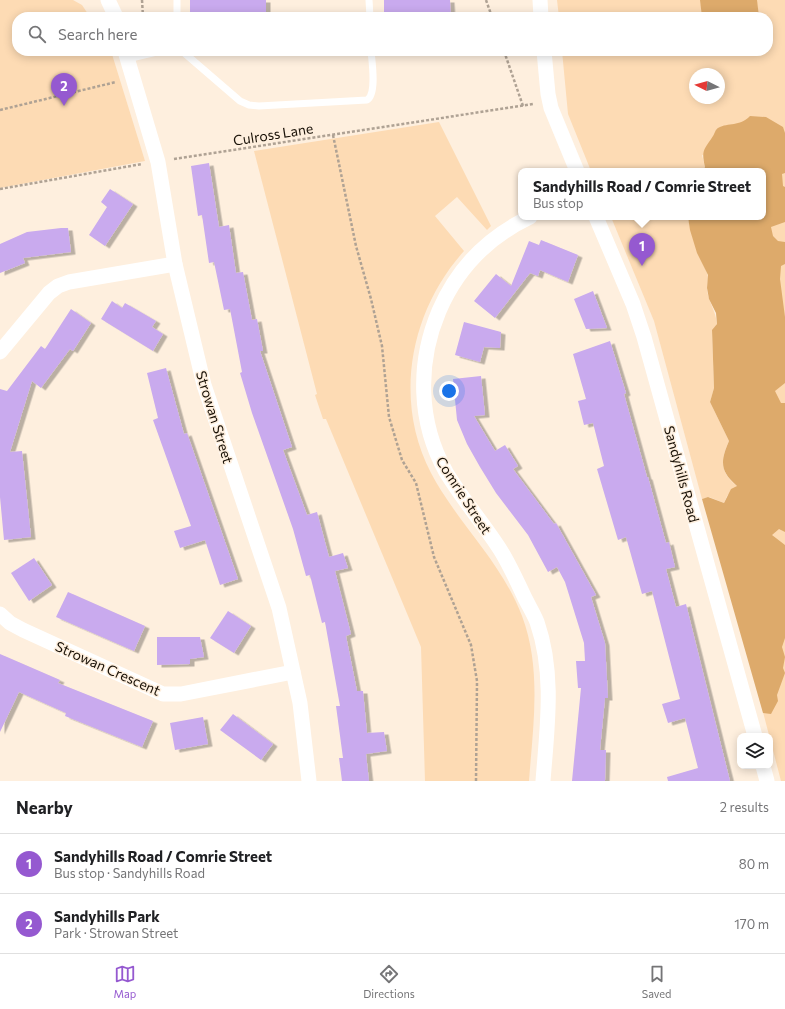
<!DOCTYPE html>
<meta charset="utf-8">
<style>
:root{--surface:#fff;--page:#f6f6f6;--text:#202124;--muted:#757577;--line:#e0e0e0;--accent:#9559d0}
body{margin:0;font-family:Commissioner,sans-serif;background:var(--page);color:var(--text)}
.controls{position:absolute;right:12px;bottom:12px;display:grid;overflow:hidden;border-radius:8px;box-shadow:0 2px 10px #0003}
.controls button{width:36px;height:36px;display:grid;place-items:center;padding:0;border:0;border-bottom:1px solid var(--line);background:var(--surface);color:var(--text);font:20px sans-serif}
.compass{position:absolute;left:689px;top:68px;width:36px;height:36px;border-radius:50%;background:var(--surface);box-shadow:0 2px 10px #0003;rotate:275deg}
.you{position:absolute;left:449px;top:391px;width:14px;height:14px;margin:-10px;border:3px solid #fff;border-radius:50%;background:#1a73e8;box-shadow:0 0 0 6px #1a73e833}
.badge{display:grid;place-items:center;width:26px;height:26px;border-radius:50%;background:var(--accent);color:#fff;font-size:13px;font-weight:700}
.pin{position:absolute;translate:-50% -33px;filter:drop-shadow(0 1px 2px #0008)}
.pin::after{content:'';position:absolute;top:21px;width:14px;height:12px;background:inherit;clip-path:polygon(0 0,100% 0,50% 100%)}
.popup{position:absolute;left:518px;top:168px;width:248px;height:52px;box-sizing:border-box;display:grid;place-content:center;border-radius:8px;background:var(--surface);filter:drop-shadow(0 1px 3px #0005);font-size:13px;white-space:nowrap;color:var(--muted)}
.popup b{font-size:15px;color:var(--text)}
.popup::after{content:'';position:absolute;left:50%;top:100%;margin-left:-8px;border:8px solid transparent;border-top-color:var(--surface)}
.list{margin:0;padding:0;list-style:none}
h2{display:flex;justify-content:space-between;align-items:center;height:52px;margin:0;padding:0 16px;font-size:17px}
h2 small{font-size:13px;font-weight:400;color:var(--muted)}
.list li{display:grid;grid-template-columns:26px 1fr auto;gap:12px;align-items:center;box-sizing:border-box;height:60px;padding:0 16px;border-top:1px solid var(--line)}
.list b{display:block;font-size:15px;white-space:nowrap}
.list p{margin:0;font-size:13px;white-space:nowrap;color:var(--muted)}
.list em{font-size:13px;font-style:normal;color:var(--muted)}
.icon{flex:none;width:22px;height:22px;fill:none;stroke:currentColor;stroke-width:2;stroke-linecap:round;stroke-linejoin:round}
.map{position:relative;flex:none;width:785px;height:781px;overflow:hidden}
.search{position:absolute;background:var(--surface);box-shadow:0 2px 10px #0003;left:12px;right:12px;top:12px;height:44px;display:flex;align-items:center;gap:10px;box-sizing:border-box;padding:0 14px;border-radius:16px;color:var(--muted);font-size:15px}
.sheet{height:172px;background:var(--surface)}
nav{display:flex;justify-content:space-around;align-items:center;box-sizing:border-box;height:56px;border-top:1px solid var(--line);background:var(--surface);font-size:11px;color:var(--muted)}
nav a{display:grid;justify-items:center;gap:2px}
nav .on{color:var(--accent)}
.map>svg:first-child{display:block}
</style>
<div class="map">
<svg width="785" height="781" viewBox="0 0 785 781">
<defs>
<filter id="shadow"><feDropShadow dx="4.5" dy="2.5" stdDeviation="0" flood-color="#0004"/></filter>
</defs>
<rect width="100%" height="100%" fill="#feefde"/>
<g fill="#fddbb4" fill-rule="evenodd">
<path d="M0,0H73L82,5L90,17H17V51H111L145,161L0,188Z"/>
<path d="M557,0H785V781H781L757,689L763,171L702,155L705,167L703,171H591L568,114L562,51H768V17H559ZM695,74H719V98H695Z"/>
<path d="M439,122L491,226L487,230L457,197L435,216L464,251C410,311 393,400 431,473C458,524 501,561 522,616C542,669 533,726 529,781H425L421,647L326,419H323L315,395L317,394L254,151Z"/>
<path d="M611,217H688C691,237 699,255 707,273C709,278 707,284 707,289C708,301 716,311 717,324L712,331L714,388L710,402L729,441C720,461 720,472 737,486L727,496L724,503L709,497L702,499L654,321Z"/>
</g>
<g fill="#ddaa6b">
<path d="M700,0H757L759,17H702Z"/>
<path d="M750,116L766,117L783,127L785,133V173L782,174L783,186L785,187V222L771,227L773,236L778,241L785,242V264L781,266L780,279L785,317V383L775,391L781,403H785V532L779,529L772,535L785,545V638L782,647L785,657L783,668L785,673L777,695L778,701L771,714L763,713L702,499L708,497L724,503L731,489L737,486C720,471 720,462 729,441L710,402L714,388L712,330L717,324L716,313L709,299L707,288L708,275L697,253L690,230L688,217H763V171H703L705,167C701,150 704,150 713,136C715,133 715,130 718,128C729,122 739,127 750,116Z"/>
</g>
<g fill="#c9aaee" filter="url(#shadow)">
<path d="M190,0H266V16L190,17Z"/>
<path d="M384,0H450L451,17H384Z"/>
<path d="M209,163L219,227L229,225L236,273L243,272L252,320L257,319L263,351H260L292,447L283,450L307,515L317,512L329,557L343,553L348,568L335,571L351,634L346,636L357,691H363L367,733L384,732L387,751L366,754L369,781H342L339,758H343L336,706H340L325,622L322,623L310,575L306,576L293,529L252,413L240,373L242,372L230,309L224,310L214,262L209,263L202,215L198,216L191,166Z"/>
<path d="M110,189L133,204L105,246L89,235L107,207L101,202Z"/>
<path d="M61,228H68L71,252L23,258L25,263L0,273V244L27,232Z"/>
<path d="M541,240L578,255L568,282L540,270L538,276L530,273L495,318L474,301L496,274L511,286L529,241L539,245Z"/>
<path d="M593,291L607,328L586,329L574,299Z"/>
<path d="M112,301L122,308L125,303L156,321L152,327L163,334L153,351L101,319Z"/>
<path d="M71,309L91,323L73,351L70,349L41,388L32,381L10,452L22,451L31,537L4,540L0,497V389L7,391L41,346L45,349Z"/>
<path d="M464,322L501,332L500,348L484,347L480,362L455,355Z"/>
<path d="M610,341L626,393L624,394L647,477H648L666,543L669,542L675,567L666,569L676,607L686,604L730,781H668L667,777L698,768L685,718L668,723L662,704L680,699L652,591L642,594L626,537L618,540L597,469L604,466L593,423L584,425L578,401L586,399L573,354Z"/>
<path d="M166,368L184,434L187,433L238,579L220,585L205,540L180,548L174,531L191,526L153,420L158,418L147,373Z"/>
<path d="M481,376L485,415L474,416L495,451L505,445L518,466L513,469L554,524L556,523L596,595L591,597L605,643L608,698H605L600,750H606L605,781H572L581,688H578L576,661H585L584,643L565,582L557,567L548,572L528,535L496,493L480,467L467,444L457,420L453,379Z"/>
<path d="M34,558L52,585L29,601L11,573Z"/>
<path d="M68,592L145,626L134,651L56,617Z"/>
<path d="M228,611L251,626L234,653L210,638Z"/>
<path d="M157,637H200L204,657L190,659V664L157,665Z"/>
<path d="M0,654L60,680L58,683L153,721L142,747L65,716L66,713L19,692L0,732Z"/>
<path d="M233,714L273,744L261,760L220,730Z"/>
<path d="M203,717L208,744L175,750L170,723Z"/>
</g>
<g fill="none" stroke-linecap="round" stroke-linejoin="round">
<g stroke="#afa294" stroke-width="2.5" stroke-dasharray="3 2" stroke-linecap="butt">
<path d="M142,0L143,17"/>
<path d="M486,0L492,17"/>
<path d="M504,51L523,106"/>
<path d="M0,110L116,82"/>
<path d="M333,135L356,246L371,299L382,346L389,417L402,460L416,483L434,557L471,645L477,681L476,781"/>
<path d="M174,159L533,104"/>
<path d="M0,189L142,164"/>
</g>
<g stroke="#fff" stroke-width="7">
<path d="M369,0L370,17"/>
<path d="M177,17V0"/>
<path d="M182,51L240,101L249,105L259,106L367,100C377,94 372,62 371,51"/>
<path d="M127,59L161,51"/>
</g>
<g stroke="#fff" stroke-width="15">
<path d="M108,0L116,17"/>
<path d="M540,0L541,17"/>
<path d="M125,51L158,162L175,264L204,385L279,608L300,703L309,781"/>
<path d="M544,51L548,94L551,108L577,171"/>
<path d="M530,217C488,237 457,269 439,311C417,363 418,422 446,472C462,499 484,524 501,551C509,564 516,579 523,594C527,603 533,612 537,622C555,674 547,728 543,781"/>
<path d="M596,217L633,304L644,337L755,736"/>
<path d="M0,352L49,293L58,286L69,282L175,264"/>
<path d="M0,614L10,623L23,630L163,694H181L293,672"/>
<path d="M763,766L767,781"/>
</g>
</g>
<g text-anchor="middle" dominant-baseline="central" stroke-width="3" stroke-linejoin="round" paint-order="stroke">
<g font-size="14" fill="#191107" stroke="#feefde">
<text transform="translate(273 134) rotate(-9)">Culross Lane</text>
<text transform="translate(215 417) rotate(73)">Strowan Street</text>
<text transform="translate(682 474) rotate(75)">Sandyhills Road</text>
<text transform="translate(464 495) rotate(57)">Comrie Street</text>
<text transform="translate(108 668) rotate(24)">Strowan Crescent</text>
</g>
</g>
</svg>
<div class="controls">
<button><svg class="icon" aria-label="layers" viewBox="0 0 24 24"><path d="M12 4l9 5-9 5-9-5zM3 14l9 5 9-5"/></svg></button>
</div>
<svg class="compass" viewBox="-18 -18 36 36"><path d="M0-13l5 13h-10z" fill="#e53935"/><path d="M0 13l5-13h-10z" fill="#757577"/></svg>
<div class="you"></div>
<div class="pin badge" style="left:642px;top:266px">1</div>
<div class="popup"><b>Sandyhills Road / Comrie Street</b>Bus stop</div>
<div class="pin badge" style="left:64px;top:106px">2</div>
<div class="search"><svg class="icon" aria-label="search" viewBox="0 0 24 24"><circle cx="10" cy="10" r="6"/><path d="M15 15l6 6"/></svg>Search here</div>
</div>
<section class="sheet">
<h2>Nearby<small>2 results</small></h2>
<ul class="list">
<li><span class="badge">1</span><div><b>Sandyhills Road / Comrie Street</b><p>Bus stop · Sandyhills Road</p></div><em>80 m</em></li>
<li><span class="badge">2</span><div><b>Sandyhills Park</b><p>Park · Strowan Street</p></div><em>170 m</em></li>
</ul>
</section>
<nav>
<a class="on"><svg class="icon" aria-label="map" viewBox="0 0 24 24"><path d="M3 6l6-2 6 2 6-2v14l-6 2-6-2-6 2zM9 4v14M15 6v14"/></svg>Map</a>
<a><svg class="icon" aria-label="directions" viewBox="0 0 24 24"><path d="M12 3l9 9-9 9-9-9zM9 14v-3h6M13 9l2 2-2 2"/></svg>Directions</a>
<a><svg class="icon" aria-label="saved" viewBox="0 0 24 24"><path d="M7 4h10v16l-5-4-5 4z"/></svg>Saved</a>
</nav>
